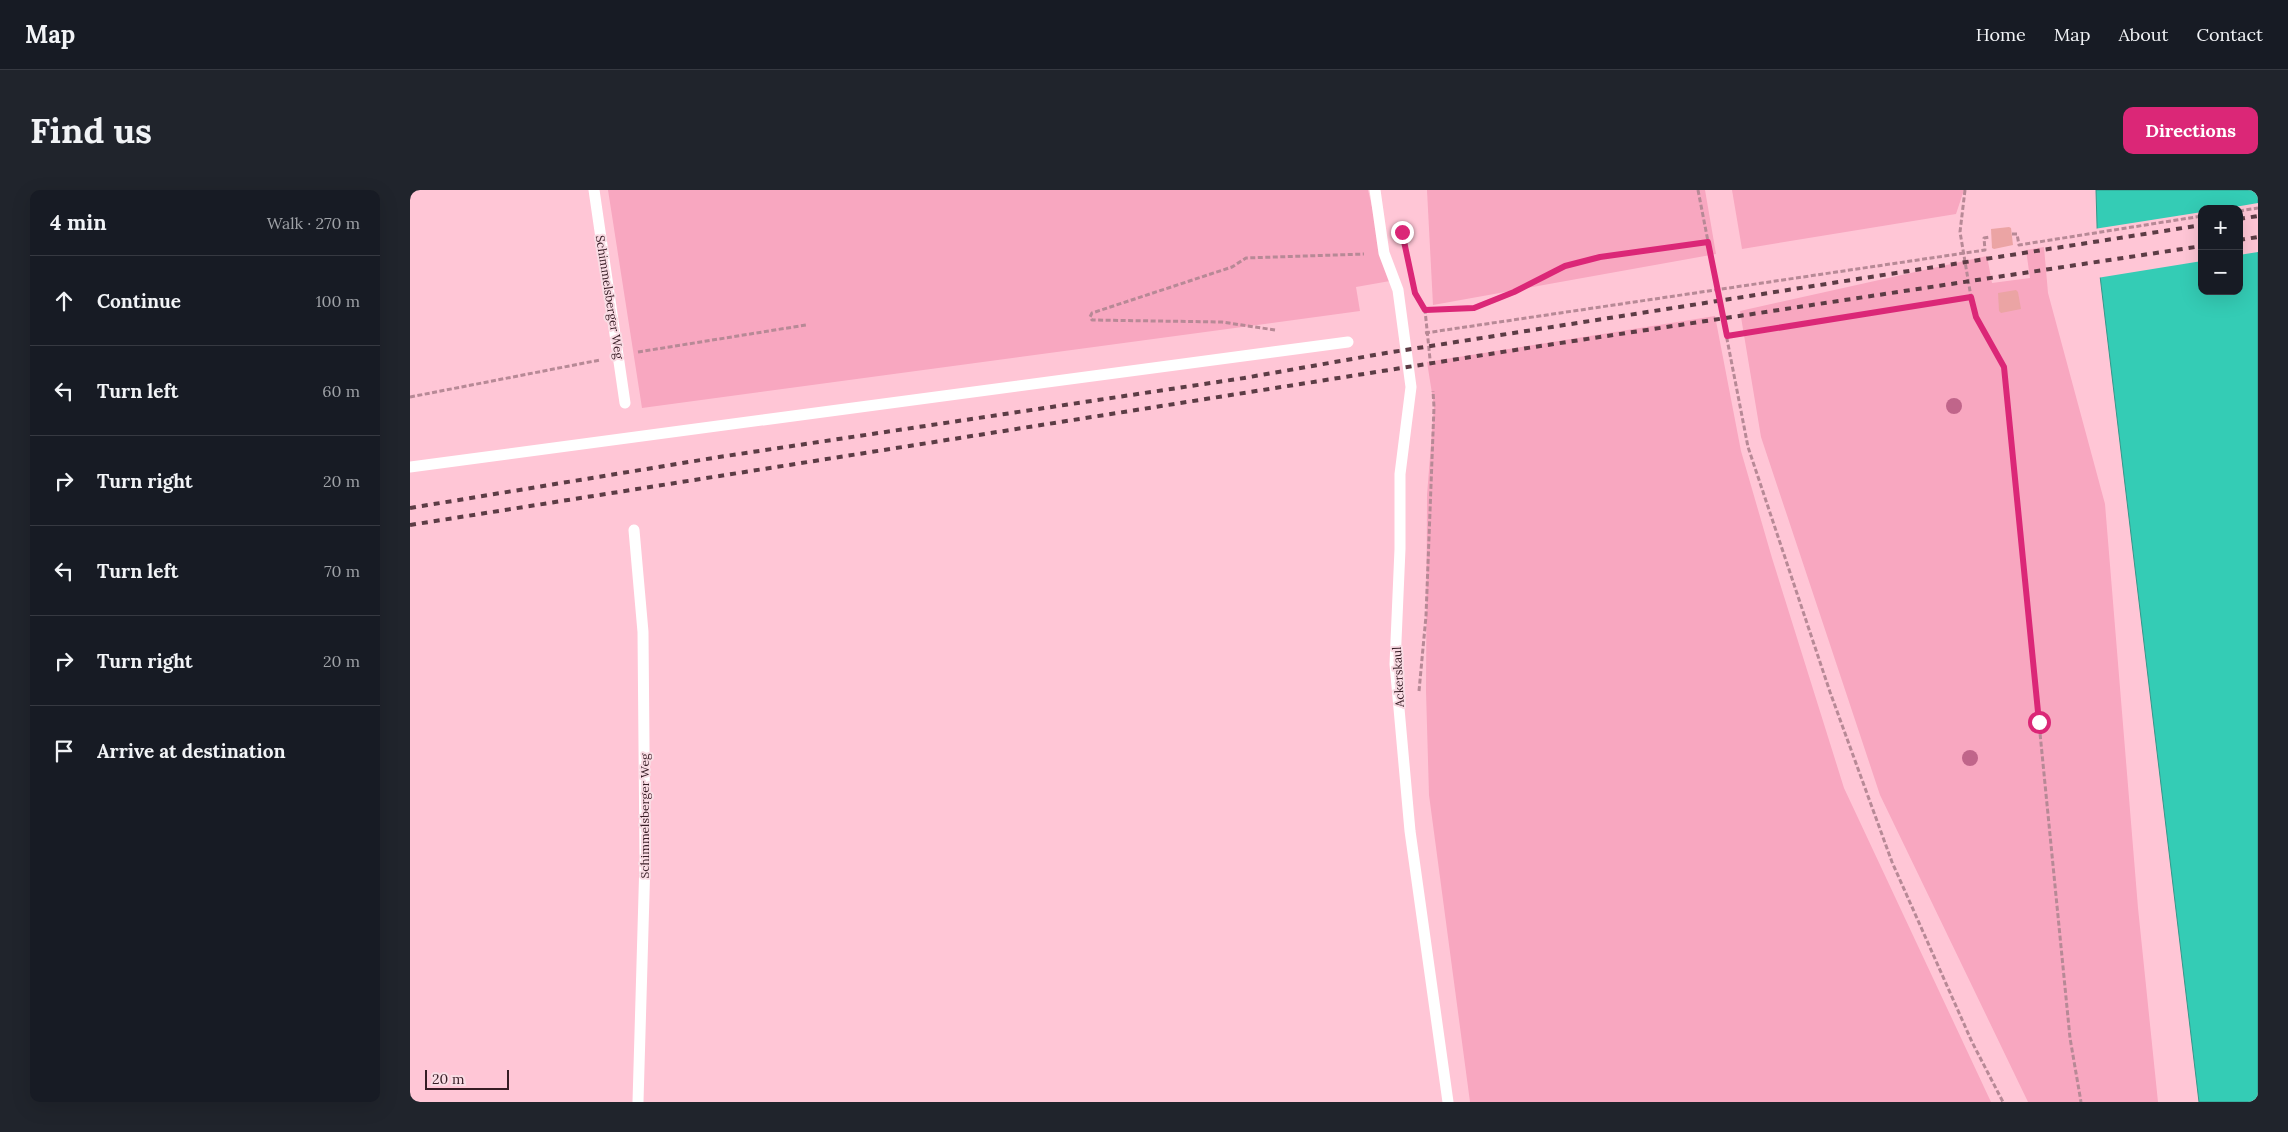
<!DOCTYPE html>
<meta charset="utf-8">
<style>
:root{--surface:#171b24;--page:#20242c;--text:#f1f3f6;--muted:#9ea1a6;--line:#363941;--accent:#db2777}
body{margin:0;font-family:Lora,serif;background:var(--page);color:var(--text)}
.controls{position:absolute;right:15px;top:15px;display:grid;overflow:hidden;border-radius:10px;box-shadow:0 5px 20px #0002}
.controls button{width:45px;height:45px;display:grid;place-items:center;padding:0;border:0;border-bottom:1px solid var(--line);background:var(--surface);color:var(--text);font:25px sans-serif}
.scale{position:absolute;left:15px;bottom:12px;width:84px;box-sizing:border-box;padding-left:5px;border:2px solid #361c24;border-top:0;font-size:14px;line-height:18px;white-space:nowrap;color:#361c24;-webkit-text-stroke:4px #f9dce4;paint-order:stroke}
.stop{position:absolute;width:15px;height:15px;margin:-11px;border:4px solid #db2777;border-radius:50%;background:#fff}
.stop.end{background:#db2777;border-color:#fff;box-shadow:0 1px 5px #0008}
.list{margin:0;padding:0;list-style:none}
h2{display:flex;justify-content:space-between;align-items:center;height:65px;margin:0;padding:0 20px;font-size:21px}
h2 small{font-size:16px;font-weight:400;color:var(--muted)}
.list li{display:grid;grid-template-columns:32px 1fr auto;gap:15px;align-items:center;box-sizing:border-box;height:90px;padding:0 20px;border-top:1px solid var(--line)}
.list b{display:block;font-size:19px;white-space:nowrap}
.list em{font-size:16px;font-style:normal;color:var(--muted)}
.icon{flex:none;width:28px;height:28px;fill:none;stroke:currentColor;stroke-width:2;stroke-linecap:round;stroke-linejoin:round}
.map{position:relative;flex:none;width:1848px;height:912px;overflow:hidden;border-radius:10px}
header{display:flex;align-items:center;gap:30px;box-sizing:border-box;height:70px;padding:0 25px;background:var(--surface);border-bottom:1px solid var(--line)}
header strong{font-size:24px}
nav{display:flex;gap:28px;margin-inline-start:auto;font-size:18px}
.intro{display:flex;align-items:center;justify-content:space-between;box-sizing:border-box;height:120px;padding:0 30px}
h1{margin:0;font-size:35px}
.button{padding:12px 22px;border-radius:10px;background:var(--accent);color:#fff;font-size:18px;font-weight:700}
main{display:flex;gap:30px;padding:0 30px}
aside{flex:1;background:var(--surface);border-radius:10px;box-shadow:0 5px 20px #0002}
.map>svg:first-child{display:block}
</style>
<header>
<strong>Map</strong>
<nav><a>Home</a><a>Map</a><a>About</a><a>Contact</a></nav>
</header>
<div class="intro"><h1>Find us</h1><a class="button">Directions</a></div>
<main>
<aside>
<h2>4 min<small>Walk · 270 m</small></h2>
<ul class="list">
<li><svg class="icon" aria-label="ahead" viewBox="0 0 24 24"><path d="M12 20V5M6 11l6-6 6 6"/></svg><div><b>Continue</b></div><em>100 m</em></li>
<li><svg class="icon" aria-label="left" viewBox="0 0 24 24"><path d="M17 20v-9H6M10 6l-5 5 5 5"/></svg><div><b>Turn left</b></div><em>60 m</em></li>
<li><svg class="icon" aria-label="right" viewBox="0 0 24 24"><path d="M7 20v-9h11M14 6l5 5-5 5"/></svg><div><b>Turn right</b></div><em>20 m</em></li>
<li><svg class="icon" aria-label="left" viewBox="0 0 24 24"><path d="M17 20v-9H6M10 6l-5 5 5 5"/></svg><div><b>Turn left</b></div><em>70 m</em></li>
<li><svg class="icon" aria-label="right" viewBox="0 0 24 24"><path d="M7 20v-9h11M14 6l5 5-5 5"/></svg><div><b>Turn right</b></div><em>20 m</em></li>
<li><svg class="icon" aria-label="arrive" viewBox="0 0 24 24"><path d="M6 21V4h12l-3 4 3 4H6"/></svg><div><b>Arrive at destination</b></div></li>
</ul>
</aside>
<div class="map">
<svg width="1848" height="912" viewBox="0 0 1848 912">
<rect width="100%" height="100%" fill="#ffc6d6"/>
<g fill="#f8a7c0">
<path d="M198,0H958L980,91L946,97L950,121L232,218Z"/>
<path d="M1017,0H1295L1306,64L1023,115Z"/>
<path d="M1322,0H1554L1546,24L1332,59Z"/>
<path d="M1634,57L1638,103L1695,314L1728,718L1748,912H1618L1470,605L1351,247L1330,121L1577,66L1582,93L1620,88L1616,60Z"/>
<path d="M1305,126L1331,261L1362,368L1434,598L1581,912H1060L1019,605L1016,501L1017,305L1024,216L1017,172Z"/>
</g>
<path fill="#34ccb5" stroke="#35978a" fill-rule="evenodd" d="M1686,0H1848V912H1789L1688,69ZM1792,19H1829V101H1792Z"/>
<g fill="#ffc6d6">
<path d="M1848,13V62L1829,65V19H1813Z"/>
<path d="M1792,22V71L1687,88L1684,39Z"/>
</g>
<g fill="#eba4a4">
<path d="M1599,37L1601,38L1603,55L1584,59L1582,58L1581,39Z"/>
<path d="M1606,100L1608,102L1611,119L1591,123L1589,121L1588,103Z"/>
</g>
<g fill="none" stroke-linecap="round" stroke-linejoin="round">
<g stroke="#b78996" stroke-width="3" stroke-dasharray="5 2.5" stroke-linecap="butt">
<path d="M1288,0L1338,257L1420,502L1482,672L1562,852L1593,912"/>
<path d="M1555,0L1550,42L1561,107L1566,127L1594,177L1660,848L1671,912"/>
<path d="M1829,21L1848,18"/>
<path d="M1602,44H1607L1609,55L1792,26"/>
<path d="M1011,112L1015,120L1020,169"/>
<path d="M1015,120L1064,118L1104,102L1155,76L1190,67L1298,52"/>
<path d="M865,140L812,132L682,130L680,127L682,123L822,77L836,68L954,64"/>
<path d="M1015,143L1575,60L1574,48L1580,47"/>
<path d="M1317,146L1561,107"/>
<path d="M228,162L396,135"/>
<path d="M0,207L190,170"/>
<path d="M1009,501L1016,426L1024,217L1023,201"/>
</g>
<g stroke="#fff" stroke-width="11">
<path d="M184,0L215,213"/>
<path d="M965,0L974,63L988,100L1001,197L990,284V359L985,474L1000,641L1038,912"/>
<path d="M0,277L938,152"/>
<path d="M224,340L233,442L235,670L228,912"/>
</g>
<g stroke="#5c3c45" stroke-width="4" stroke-dasharray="6 6" stroke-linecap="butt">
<path d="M1829,29L1848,26"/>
<path d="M1829,50L1848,47"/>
<path d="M0,318L309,267L834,188L976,163L1792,35"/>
<path d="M0,335L1124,157L1792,56"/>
</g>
</g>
<g fill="#c0658a">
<circle cx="1544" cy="216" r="8"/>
<circle cx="1560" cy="568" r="8"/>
</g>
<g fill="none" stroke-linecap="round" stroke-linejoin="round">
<path stroke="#db2777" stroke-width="6" d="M992,42L1005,103L1015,120L1064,118L1104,102L1155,76L1190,67L1298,52L1317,146L1561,107L1566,127L1594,177L1629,532"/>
</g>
<g text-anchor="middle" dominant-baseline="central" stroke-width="4" stroke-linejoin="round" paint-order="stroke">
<g font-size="12" fill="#361c24" stroke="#f9dce4">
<text transform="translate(200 107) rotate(81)">Schimmelsberger Weg</text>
<text transform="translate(988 487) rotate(-93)">Ackerskaul</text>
<text transform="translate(234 626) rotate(-90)">Schimmelsberger Weg</text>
</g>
</g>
</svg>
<div class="controls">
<button>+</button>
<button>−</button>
</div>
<div class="scale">20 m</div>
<div class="stop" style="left:1629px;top:532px"></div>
<div class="stop end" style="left:992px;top:42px"></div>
</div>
</main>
